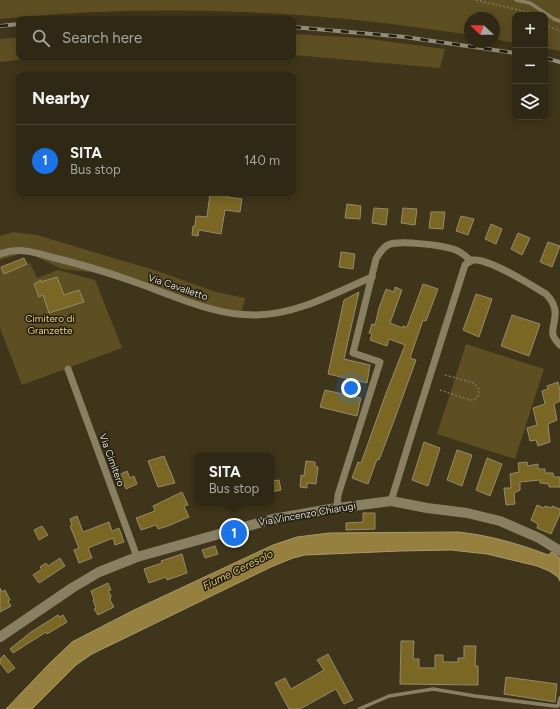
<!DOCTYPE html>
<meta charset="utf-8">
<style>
:root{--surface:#2e2814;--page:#3a3422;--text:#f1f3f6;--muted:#a7a6a0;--line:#494434;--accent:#1a73e8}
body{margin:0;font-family:Figtree,sans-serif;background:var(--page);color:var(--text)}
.controls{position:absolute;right:12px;top:12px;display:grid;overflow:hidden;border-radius:8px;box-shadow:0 2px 10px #0003}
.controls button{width:36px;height:36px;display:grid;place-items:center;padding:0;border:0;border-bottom:1px solid var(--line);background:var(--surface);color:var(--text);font:20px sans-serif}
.compass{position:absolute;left:464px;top:12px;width:36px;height:36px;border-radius:50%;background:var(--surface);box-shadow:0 2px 10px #0003;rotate:292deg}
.you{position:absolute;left:351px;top:388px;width:14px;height:14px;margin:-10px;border:3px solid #fff;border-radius:50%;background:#1a73e8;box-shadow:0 0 0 6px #1a73e833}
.badge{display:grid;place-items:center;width:26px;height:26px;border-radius:50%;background:var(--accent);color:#fff;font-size:13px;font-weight:700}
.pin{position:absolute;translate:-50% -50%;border:2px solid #fff;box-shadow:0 1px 4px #0006}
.popup{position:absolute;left:194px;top:453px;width:80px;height:52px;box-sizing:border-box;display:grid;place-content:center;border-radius:8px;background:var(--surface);filter:drop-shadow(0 1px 3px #0005);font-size:13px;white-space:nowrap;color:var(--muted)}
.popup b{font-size:15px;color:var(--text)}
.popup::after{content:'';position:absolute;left:50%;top:100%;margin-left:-8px;border:8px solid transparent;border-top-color:var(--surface)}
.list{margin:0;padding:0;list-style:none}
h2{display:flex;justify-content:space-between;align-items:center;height:52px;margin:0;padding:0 16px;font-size:17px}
h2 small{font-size:13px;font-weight:400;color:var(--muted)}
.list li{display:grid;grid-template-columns:26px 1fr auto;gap:12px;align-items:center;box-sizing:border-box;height:72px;padding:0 16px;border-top:1px solid var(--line)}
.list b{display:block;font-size:15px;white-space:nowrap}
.list p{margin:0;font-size:13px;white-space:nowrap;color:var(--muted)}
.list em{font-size:13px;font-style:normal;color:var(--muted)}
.icon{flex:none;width:22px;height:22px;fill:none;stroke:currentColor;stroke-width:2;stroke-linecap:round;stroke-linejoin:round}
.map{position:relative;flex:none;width:560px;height:709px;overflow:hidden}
.search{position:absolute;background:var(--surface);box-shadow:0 2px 10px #0003;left:16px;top:16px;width:280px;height:44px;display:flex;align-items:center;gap:10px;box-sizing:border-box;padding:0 14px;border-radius:8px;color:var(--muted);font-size:15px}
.panel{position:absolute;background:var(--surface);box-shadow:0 2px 10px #0003;left:16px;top:72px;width:280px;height:124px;border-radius:8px}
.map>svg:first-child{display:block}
</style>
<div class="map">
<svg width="560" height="709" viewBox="0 0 560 709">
<rect width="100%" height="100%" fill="#3e351a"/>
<g fill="#5d4f21">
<path d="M0,0H560V51L545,48V15H515V43L494,39V18H470V35C316,10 156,3 0,19Z"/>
<path d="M293,34L362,38L445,49L440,68L293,55Z"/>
<path d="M19,37V57H44L0,62V39Z"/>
<path d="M13,232L37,235L154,270L216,292L245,298L242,311L214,307L107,274L62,269L26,252L0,260V236Z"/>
<path d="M24,258L27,264L30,263L37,278L58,270L95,280L122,348L22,385L0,328V268Z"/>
<path d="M466,344L544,369L515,459L437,434Z"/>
</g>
<path fill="#95803f" stroke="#ab9b69" d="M458,532C488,535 520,544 548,555L552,552L560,558V581L558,577L549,571L537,566L487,554L451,550L400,551L305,555L293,558L271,567L92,654L76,665L32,709H6L49,664L72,642L134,610L273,545L297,537L330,533Z"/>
<g fill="#7b6724" stroke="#948a6d">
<path d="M210,193L227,194V197L242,199L240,212L225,210L221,234L199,230L198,236L192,235L193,226H195L196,216L207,217Z"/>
<path d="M347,204L361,206L360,219L345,218Z"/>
<path d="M374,208L388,209L386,225L372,223Z"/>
<path d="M403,208L417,209L415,225L401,223Z"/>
<path d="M431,212H445L443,229L429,228Z"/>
<path d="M461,216L474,219L468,235L456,231Z"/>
<path d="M491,224L502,229L496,244L485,239Z"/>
<path d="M518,233L530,238L522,255L511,249Z"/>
<path d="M548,242L560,246L552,267L540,262Z"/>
<path d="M341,252L355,254L353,269L339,267Z"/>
<path d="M24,258L27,264L4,274L1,267Z"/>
<path d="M57,277L64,295L79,290L84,302L49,313L43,295L39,297L34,284L41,280V282Z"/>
<path d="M423,284L438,289L426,321L423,320L410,358L416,360L395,418L379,460L377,459L368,484L352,478L358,462L361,463L385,396L405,345L389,339L387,346L370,340L372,334L369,333L372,324L375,325L379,308L386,289L394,292L395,287L402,290L390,323L403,328V326L407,327Z"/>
<path d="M359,292L344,359L370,365L367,383L328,374L344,300Z"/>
<path d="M476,294L492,299L479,337L463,330Z"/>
<path d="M512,315L540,324L529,356L501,346Z"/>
<path d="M558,382L560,390V401L554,404L557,420L548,424L550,442L538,446L536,440L530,441L527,428L537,425L533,408L545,404L542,391L548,389L547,386Z"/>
<path d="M325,390L361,398L357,416L320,407Z"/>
<path d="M424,442L440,448L428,486L412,480Z"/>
<path d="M457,450L472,455L462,486L447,480Z"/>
<path d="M164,456L175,483L158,487L148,461Z"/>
<path d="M487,458L502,464L490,496L476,490Z"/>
<path d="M306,461L315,462V466L318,467L316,484L307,483V488L300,487L301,475L304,476Z"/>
<path d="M527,462L528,466L538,464V469H545V473H553L554,477H560V487H549V484L540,483V480L520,482V490L514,493L515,504L506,505L504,488H511L510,474L519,472L518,463Z"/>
<path d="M127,471L130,478L134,476L137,484L126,489L119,475Z"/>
<path d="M279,480L281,490L271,492V481Z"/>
<path d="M182,492L188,505L184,506L189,517L168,526L158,529L156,525L141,530L136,518L155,511L153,506Z"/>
<path d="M537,505L544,508L545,506L552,508V506L560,509V514L551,534L537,528L538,524L531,520Z"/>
<path d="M363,513H375V529L346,530V523L363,522Z"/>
<path d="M77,516L83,532L109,522L112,531L119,528L124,542L115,545L113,538L88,548L92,558L79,563L74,550L79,548L70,526L72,525L70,519Z"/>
<path d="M42,526L48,535L39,540L34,530Z"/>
<path d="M215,546L218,554L205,558L202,550Z"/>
<path d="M182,554L187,573L167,580L166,577L149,583L144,569L162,563L161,561Z"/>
<path d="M60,558L65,566L39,583L33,575L42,569L40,567L46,563L48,566Z"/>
<path d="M108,583L111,590L108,591L111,596L110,600L114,607L98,615L94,609L96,608L93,600L94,599L91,591Z"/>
<path d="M0,588L2,592L5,590L10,600L8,601L11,606L0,612Z"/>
<path d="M58,615L60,617L63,615L67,622L47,634L46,632L13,653L10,649L31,632Z"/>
<path d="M401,641H414L413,659H419V668H435V655H443V662H458V658H464V646H476L475,666H478V685L400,684Z"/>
<path d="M328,654L353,700L344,704L336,689L300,709H289L275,683L285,678L291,689L324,670L317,660Z"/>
<path d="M4,655L15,668L8,673L0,663V659Z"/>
<path d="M506,677L557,684L555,702L504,694Z"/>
</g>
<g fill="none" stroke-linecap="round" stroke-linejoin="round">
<g stroke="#7e7760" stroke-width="1.5" stroke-dasharray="2 2" stroke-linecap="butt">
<path d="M476,0L528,12L533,15"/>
<path d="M545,24L552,28L560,31"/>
<path d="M440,390L470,400C477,400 479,396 479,389L474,383L445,375"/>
</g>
<g stroke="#898063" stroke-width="3.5">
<path d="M516,0L530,3L554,19L560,21"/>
<path d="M359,709L389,696L433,689L475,696L555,706H558L560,698"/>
</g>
<g stroke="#898063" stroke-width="7">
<path d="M0,254C22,246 38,254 59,259C83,265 106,272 129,280C171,294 212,316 257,315C298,314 335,293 372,277"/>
<path d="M68,369L137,557"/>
<path d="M391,501L416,420L465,265C467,263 469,261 473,260C489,258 531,285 546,294C552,300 556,307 555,316C554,330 548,333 560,345"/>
<path d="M337,508L338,495L380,362L353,353L376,259C379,254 382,248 388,245C399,240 440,245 453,249C460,251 466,256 471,261"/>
</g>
<path stroke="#898063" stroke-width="10" d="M0,637L72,588L99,572L137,557L273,519L330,509L391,501L427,508L467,513L500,521L539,538L560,551"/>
<g stroke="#938c77" stroke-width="4">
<g id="rail">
<path d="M116,19H225"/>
<path d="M0,26L19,24"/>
<path d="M293,27L405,37L515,53"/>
<path d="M545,58L560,62"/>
</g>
</g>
<use href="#rail" stroke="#211d11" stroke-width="2.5" stroke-dasharray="8" stroke-linecap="butt"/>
</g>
<g text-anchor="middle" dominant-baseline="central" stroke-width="3" stroke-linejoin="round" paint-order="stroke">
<g font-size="10" fill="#dfdaca" stroke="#211d11">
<text transform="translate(178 287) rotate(19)">Via Cavalletto</text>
<text transform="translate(112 460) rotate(70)">Via Cimitero</text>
<text transform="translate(307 514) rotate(-10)">Via Vincenzo Chiarugi</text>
</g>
<g font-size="10" fill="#f2d375" stroke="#211d11">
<text x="50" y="318">Cimitero di<tspan x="50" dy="12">Granzette</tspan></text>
</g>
<g font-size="11" font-style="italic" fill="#e0c264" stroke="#211d11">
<text transform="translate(238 570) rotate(-26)">Fiume Ceresolo</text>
</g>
</g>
</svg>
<div class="controls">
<button>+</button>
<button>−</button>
<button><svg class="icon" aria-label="layers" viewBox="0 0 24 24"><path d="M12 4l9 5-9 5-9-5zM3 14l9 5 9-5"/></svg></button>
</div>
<svg class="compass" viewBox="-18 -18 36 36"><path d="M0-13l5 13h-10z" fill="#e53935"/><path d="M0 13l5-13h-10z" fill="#a7a6a0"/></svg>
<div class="you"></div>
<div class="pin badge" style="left:234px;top:533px">1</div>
<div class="popup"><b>SITA</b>Bus stop</div>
<div class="search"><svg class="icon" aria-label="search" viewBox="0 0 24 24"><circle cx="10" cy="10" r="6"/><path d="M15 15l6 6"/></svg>Search here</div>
<section class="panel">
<h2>Nearby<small></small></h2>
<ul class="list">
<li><span class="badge">1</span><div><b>SITA</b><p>Bus stop</p></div><em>140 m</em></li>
</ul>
</section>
</div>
